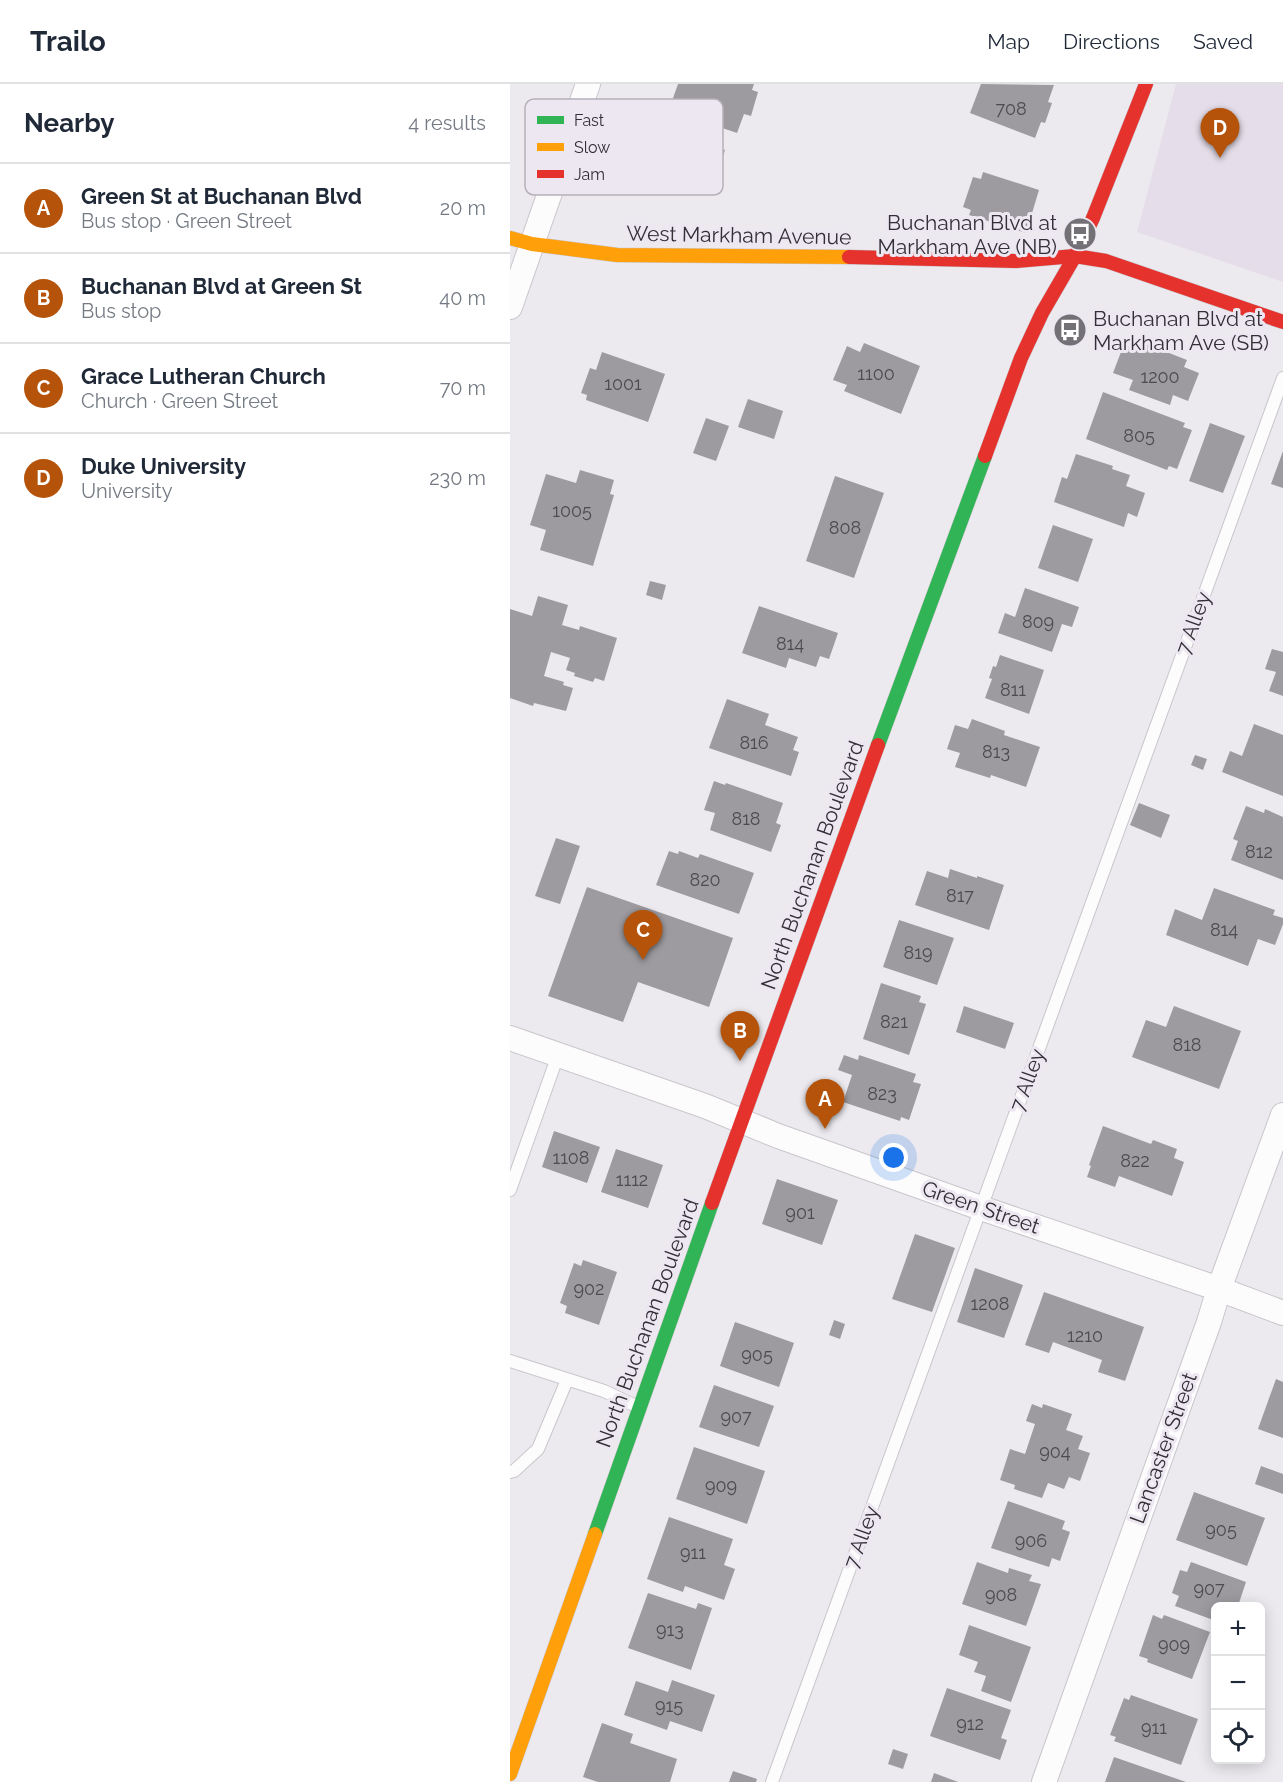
<!DOCTYPE html>
<meta charset="utf-8">
<style>
:root{--surface:#fff;--page:#f2f2f3;--text:#1f2937;--muted:#747a83;--line:#e0e1e3;--accent:#b45309}
body{margin:0;font-family:Raleway,sans-serif;background:var(--page);color:var(--text)}
.controls{position:absolute;right:18px;bottom:18px;display:grid;overflow:hidden;border-radius:9px;box-shadow:0 3px 15px #0003}
.controls button{width:54px;height:54px;display:grid;place-items:center;padding:0;border:0;border-bottom:2px solid var(--line);background:var(--surface);color:var(--text);font:30px sans-serif}
.you{position:absolute;left:384px;top:1074px;width:21px;height:21px;margin:-15px;border:4px solid #fff;border-radius:50%;background:#1a73e8;box-shadow:0 0 0 9px #1a73e833}
.badge{display:grid;place-items:center;width:39px;height:39px;border-radius:50%;background:var(--accent);color:#fff;font-size:20px;font-weight:700}
.pin{position:absolute;translate:-50% -50px;filter:drop-shadow(0 2px 3px #0008)}
.pin::after{content:'';position:absolute;top:32px;width:21px;height:18px;background:inherit;clip-path:polygon(0 0,100% 0,50% 100%)}
.list{margin:0;padding:0;list-style:none}
h2{display:flex;justify-content:space-between;align-items:center;height:78px;margin:0;padding:0 24px;font-size:26px}
h2 small{font-size:20px;font-weight:400;color:var(--muted)}
.list li{display:grid;grid-template-columns:39px 1fr auto;gap:18px;align-items:center;box-sizing:border-box;height:90px;padding:0 24px;border-top:2px solid var(--line)}
.list b{display:block;font-size:22px;white-space:nowrap}
.list p{margin:0;font-size:20px;white-space:nowrap;color:var(--muted)}
.list em{font-size:20px;font-style:normal;color:var(--muted)}
.icon{flex:none;width:33px;height:33px;fill:none;stroke:currentColor;stroke-width:2;stroke-linecap:round;stroke-linejoin:round}
.map{position:relative;flex:none;width:773px;height:1698px;overflow:hidden}
header{display:flex;align-items:center;gap:36px;box-sizing:border-box;height:84px;padding:0 30px;background:var(--surface);border-bottom:2px solid var(--line)}
header strong{font-size:28px}
nav{display:flex;gap:33px;margin-inline-start:auto;font-size:21px}
main{display:flex}
aside{flex:1;background:var(--surface)}
.map>svg:first-child{display:block}
</style>
<header>
<strong>Trailo</strong>
<nav><a>Map</a><a>Directions</a><a>Saved</a></nav>
</header>
<main>
<aside>
<h2>Nearby<small>4 results</small></h2>
<ul class="list">
<li><span class="badge">A</span><div><b>Green St at Buchanan Blvd</b><p>Bus stop · Green Street</p></div><em>20 m</em></li>
<li><span class="badge">B</span><div><b>Buchanan Blvd at Green St</b><p>Bus stop</p></div><em>40 m</em></li>
<li><span class="badge">C</span><div><b>Grace Lutheran Church</b><p>Church · Green Street</p></div><em>70 m</em></li>
<li><span class="badge">D</span><div><b>Duke University</b><p>University</p></div><em>230 m</em></li>
</ul>
</aside>
<div class="map">
<svg width="773" height="1698" viewBox="0 0 773 1698">
<rect width="100%" height="100%" fill="#edeaef"/>
<path fill="#e5deea" d="M666,0H773V198L627,148Z"/>
<g fill="#9d9b9f">
<path d="M168,0H244L242,6L248,8L241,32L234,30L227,49L177,32L180,23L162,17Z"/>
<path d="M471,0L544,1L538,18L542,19L535,39L531,38L525,54L460,29Z"/>
<path d="M163,49L215,66L203,102L151,85L152,82L144,79L150,62L158,65Z"/>
<path d="M473,88L529,106L516,149L459,131L461,126L453,123L463,93L471,95Z"/>
<path d="M354,259L410,282L391,330L334,307L337,301L323,296L337,262L350,268Z"/>
<path d="M614,260L633,268L636,260L677,276L674,283L689,289L678,317L663,311L660,321L619,306L623,296L603,289Z"/>
<path d="M92,268L155,290L138,338L76,316L77,311L71,309L80,284L86,286Z"/>
<path d="M593,308L675,339L673,343L682,346L667,385L659,382L657,386L576,355Z"/>
<path d="M238,315L273,327L264,355L228,343Z"/>
<path d="M196,334L219,342L206,377L183,369Z"/>
<path d="M700,339L735,352L713,409L679,397Z"/>
<path d="M773,367V404L761,400Z"/>
<path d="M566,370L603,382L602,385L620,391L616,402L635,409L627,433L618,429L614,443L544,418L552,393L557,395Z"/>
<path d="M70,386L104,396L100,410L104,411L83,482L30,466L36,446L20,441L36,390L66,399Z"/>
<path d="M325,392L374,409L344,494L296,477Z"/>
<path d="M543,441L583,455L568,498L528,484Z"/>
<path d="M140,497L156,501L152,516L136,511Z"/>
<path d="M515,504L569,523L562,543L552,540L542,568L488,549L495,529L505,533Z"/>
<path d="M28,512L58,521L52,541L69,546L70,542L107,554L94,597L85,594L83,598L64,592L65,589L56,586L60,574L41,568L34,592L54,598L53,601L63,604L56,627L24,619L23,622L0,614V525L22,532Z"/>
<path d="M249,522L328,549L319,575L310,572L306,583L279,574L276,584L232,569Z"/>
<path d="M762,565L773,568V612L759,607L766,588L755,585Z"/>
<path d="M490,571L534,586L519,630L475,614L482,595L479,594L483,582L486,583Z"/>
<path d="M217,615L259,630L255,641L288,653L283,666L289,668L281,692L199,664Z"/>
<path d="M462,635L495,647L494,651L530,663L516,703L481,691L480,694L445,683L450,669L437,665L445,641L458,645Z"/>
<path d="M744,640L773,651V712L712,688L720,667L732,672Z"/>
<path d="M685,671L697,675L693,686L681,681Z"/>
<path d="M204,697L215,701L216,699L273,719L266,739L271,741L261,768L200,746L205,729L194,726Z"/>
<path d="M629,719L660,731L651,754L620,741Z"/>
<path d="M736,722L754,729L755,725L773,733V796L721,776L728,757L723,755Z"/>
<path d="M46,754L70,762L50,820L25,812Z"/>
<path d="M159,767L168,770L169,767L188,774L190,770L244,789L229,830L146,801Z"/>
<path d="M440,785L467,794V792L494,801L479,846L405,821L417,787L438,794Z"/>
<path d="M77,803L223,854L199,923L128,898L113,938L38,912Z"/>
<path d="M704,804L765,826L763,831L773,834V840L765,861L748,855L738,882L656,851L665,825L692,836Z"/>
<path d="M389,836L444,854L427,901L373,883Z"/>
<path d="M371,899L411,912L409,918L416,920L399,971L353,955Z"/>
<path d="M454,922L504,939L495,965L446,948Z"/>
<path d="M664,922L731,947L709,1005L622,973L636,936L656,943Z"/>
<path d="M334,971L348,976L349,971L406,990L403,998L411,1000L399,1036L391,1033L390,1037L333,1018L342,991L328,986Z"/>
<path d="M593,1042L641,1060L643,1056L667,1065L664,1074L674,1078L662,1112L609,1092L605,1103L577,1093L581,1082L579,1081Z"/>
<path d="M44,1047L90,1063L77,1099L32,1083Z"/>
<path d="M106,1065L153,1081L138,1124L91,1108Z"/>
<path d="M267,1095L328,1116L312,1161L252,1140Z"/>
<path d="M405,1150L445,1164L422,1228L382,1215Z"/>
<path d="M73,1176L107,1188L89,1241L55,1229L57,1222L50,1219L64,1179L71,1182Z"/>
<path d="M465,1184L513,1201L494,1254L447,1238Z"/>
<path d="M534,1208L634,1243L615,1297L588,1288L592,1276L543,1258L539,1269L515,1261Z"/>
<path d="M324,1236L335,1240L330,1255L319,1251Z"/>
<path d="M225,1238L284,1259L269,1303L210,1282Z"/>
<path d="M766,1295L773,1298V1354L748,1345Z"/>
<path d="M204,1301L264,1322L249,1363L189,1343Z"/>
<path d="M522,1320L532,1324L533,1320L562,1330L556,1346L573,1352L568,1365L580,1369L570,1397L559,1393L554,1405L538,1399L532,1414L504,1405L505,1401L490,1396L500,1365L515,1370L525,1340L516,1337Z"/>
<path d="M184,1363L255,1387L237,1440L166,1415Z"/>
<path d="M751,1382L773,1390V1410L745,1400Z"/>
<path d="M684,1408L755,1434L737,1482L666,1456Z"/>
<path d="M498,1417L555,1437L552,1445L560,1448L550,1477L542,1474L539,1483L481,1464Z"/>
<path d="M159,1433L223,1455L214,1481L225,1485L214,1516L175,1502L173,1508L137,1495Z"/>
<path d="M467,1478L498,1489L499,1484L522,1491L519,1497L531,1500L516,1542L452,1520Z"/>
<path d="M681,1478L736,1498L728,1522H706V1537L665,1522L669,1512L662,1509L670,1486L677,1488Z"/>
<path d="M138,1509L186,1525L188,1519L202,1524L181,1586L118,1564Z"/>
<path d="M643,1531L652,1535L654,1531L700,1548L682,1595L637,1578L638,1575L629,1572Z"/>
<path d="M459,1541L521,1563L501,1618L471,1607L476,1592L464,1588L468,1578L449,1571Z"/>
<path d="M162,1596L205,1611L192,1648L160,1637L157,1646L114,1631L126,1597L158,1608Z"/>
<path d="M437,1604L501,1626L491,1654L497,1656L490,1676L420,1652Z"/>
<path d="M621,1611L688,1635L671,1681L604,1657L606,1653L600,1651L614,1614L619,1616Z"/>
<path d="M92,1639L123,1650L120,1659L167,1675L160,1698H88L73,1693Z"/>
<path d="M383,1665L398,1670L393,1685L378,1680Z"/>
<path d="M604,1673L676,1698H595Z"/>
<path d="M223,1687L247,1695L246,1698H219Z"/>
<path d="M424,1689L448,1698H421Z"/>
</g>
<g fill="none" stroke-linecap="round" stroke-linejoin="round">
<g stroke="#c9c6cb" stroke-width="14">
<g id="lane">
<path d="M0,1106L48,971"/>
<path d="M0,1277L94,1307L128,1323"/>
<path d="M0,1388L4,1387L28,1365L57,1296"/>
<path d="M262,1698L773,294"/>
</g>
</g>
<g stroke="#c9c6cb" stroke-width="26">
<g id="street">
<path d="M0,223L78,0"/>
<path d="M0,954L195,1022L268,1052L471,1124L709,1205L773,1229"/>
<path d="M534,1698L699,1238L709,1205L773,1031"/>
</g>
</g>
<g stroke="#c9c6cb" stroke-width="15">
<g id="fast">
<path d="M368,661L475,372"/>
<path d="M85,1450L202,1119"/>
</g>
</g>
<g stroke="#c9c6cb" stroke-width="15">
<g id="slow">
<path d="M0,154L22,160L107,171L339,173"/>
<path d="M0,1690L85,1450"/>
</g>
</g>
<g stroke="#c9c6cb" stroke-width="15">
<g id="jam">
<path d="M339,173L506,177L565,172L596,177L773,238"/>
<path d="M475,372L511,274L532,229L565,172L583,134L636,0"/>
<path d="M202,1119L368,661"/>
</g>
</g>
<use href="#lane" stroke="#fcfcfd" stroke-width="12"/>
<use href="#street" stroke="#fcfcfd" stroke-width="24"/>
<use href="#fast" stroke="#30b455" stroke-width="14"/>
<use href="#slow" stroke="#ff9f0a" stroke-width="14"/>
<use href="#jam" stroke="#e5322d" stroke-width="14"/>
</g>
<defs>
<g id="bus-disc" transform="scale(1.725)"><circle r="9.5" fill="#737175" stroke="#ede7f2"/><path d="M-5-6H5V4H4V6H2V4H-2V6H-4V4H-5ZM-3.5-4V0h7V-4ZM-3.5 1.2v1.5H-2V1.2ZM2 1.2v1.5H3.5V1.2Z" fill="#fff"/></g>
</defs>
<g fill-rule="evenodd">
<use href="#bus-disc" x="570" y="150"/>
<use href="#bus-disc" x="560" y="246"/>
</g>
<g text-anchor="middle" dominant-baseline="central" stroke-width="6" stroke-linejoin="round" paint-order="stroke">
<g font-size="18" fill="#4d4b4f">
<text x="501" y="24">708</text>
<text x="366" y="289">1100</text>
<text x="650" y="292">1200</text>
<text x="113" y="299">1001</text>
<text x="629" y="351">805</text>
<text x="62" y="426">1005</text>
<text x="335" y="443">808</text>
<text x="528" y="537">809</text>
<text x="280" y="559">814</text>
<text x="503" y="605">811</text>
<text x="244" y="658">816</text>
<text x="486" y="667">813</text>
<text x="236" y="734">818</text>
<text x="749" y="767">812</text>
<text x="195" y="795">820</text>
<text x="450" y="811">817</text>
<text x="714" y="845">814</text>
<text x="408" y="868">819</text>
<text x="384" y="937">821</text>
<text x="677" y="960">818</text>
<text x="372" y="1009">823</text>
<text x="61" y="1073">1108</text>
<text x="625" y="1076">822</text>
<text x="122" y="1095">1112</text>
<text x="290" y="1128">901</text>
<text x="79" y="1204">902</text>
<text x="480" y="1219">1208</text>
<text x="575" y="1251">1210</text>
<text x="247" y="1270">905</text>
<text x="226" y="1332">907</text>
<text x="545" y="1367">904</text>
<text x="211" y="1401">909</text>
<text x="711" y="1445">905</text>
<text x="521" y="1456">906</text>
<text x="183" y="1468">911</text>
<text x="699" y="1504">907</text>
<text x="491" y="1510">908</text>
<text x="160" y="1545">913</text>
<text x="664" y="1560">909</text>
<text x="159" y="1621">915</text>
<text x="460" y="1639">912</text>
<text x="644" y="1643">911</text>
</g>
<g font-size="21" fill="#323034" stroke="#ede7f2" text-anchor="end">
<text x="547" y="138">Buchanan Blvd at<tspan x="547" dy="24">Markham Ave (NB)</tspan></text>
<text x="583" y="234" text-anchor="start">Buchanan Blvd at<tspan x="583" dy="24">Markham Ave (SB)</tspan></text>
</g>
<g font-size="21" fill="#323034" stroke="#ede7f2">
<text transform="translate(229 151) rotate(1)">West Markham Avenue</text>
<text transform="translate(683 539) rotate(-70)">7 Alley</text>
<text transform="translate(302 781) rotate(-70)">North Buchanan Boulevard</text>
<text transform="translate(517 996) rotate(-70)">7 Alley</text>
<text transform="translate(471 1123) rotate(19)">Green Street</text>
<text transform="translate(137 1239) rotate(-70)">North Buchanan Boulevard</text>
<text transform="translate(653 1364) rotate(-70)">Lancaster Street</text>
<text transform="translate(351 1453) rotate(-70)">7 Alley</text>
</g>
</g>
<rect x="15" y="15" width="198" height="96" rx="9" fill="#ede7f2" stroke="#b5b0b9" stroke-width="1.5"/>
<rect x="27" y="32" width="27" height="8" fill="#30b455"/>
<rect x="27" y="59" width="27" height="8" fill="#ff9f0a"/>
<rect x="27" y="86" width="27" height="8" fill="#e5322d"/>
<g font-size="16" fill="#323034">
<text x="64" y="42">Fast</text>
<text x="64" y="69">Slow</text>
<text x="64" y="96">Jam</text>
</g>
</svg>
<div class="controls">
<button>+</button>
<button>−</button>
<button><svg class="icon" aria-label="locate" viewBox="0 0 24 24"><circle cx="12" cy="12" r="6"/><path d="M12 2v4M12 18v4M2 12h4M18 12h4"/></svg></button>
</div>
<div class="you"></div>
<div class="pin badge" style="left:315px;top:1045px">A</div>
<div class="pin badge" style="left:230px;top:977px">B</div>
<div class="pin badge" style="left:133px;top:876px">C</div>
<div class="pin badge" style="left:710px;top:74px">D</div>
</div>
</main>
